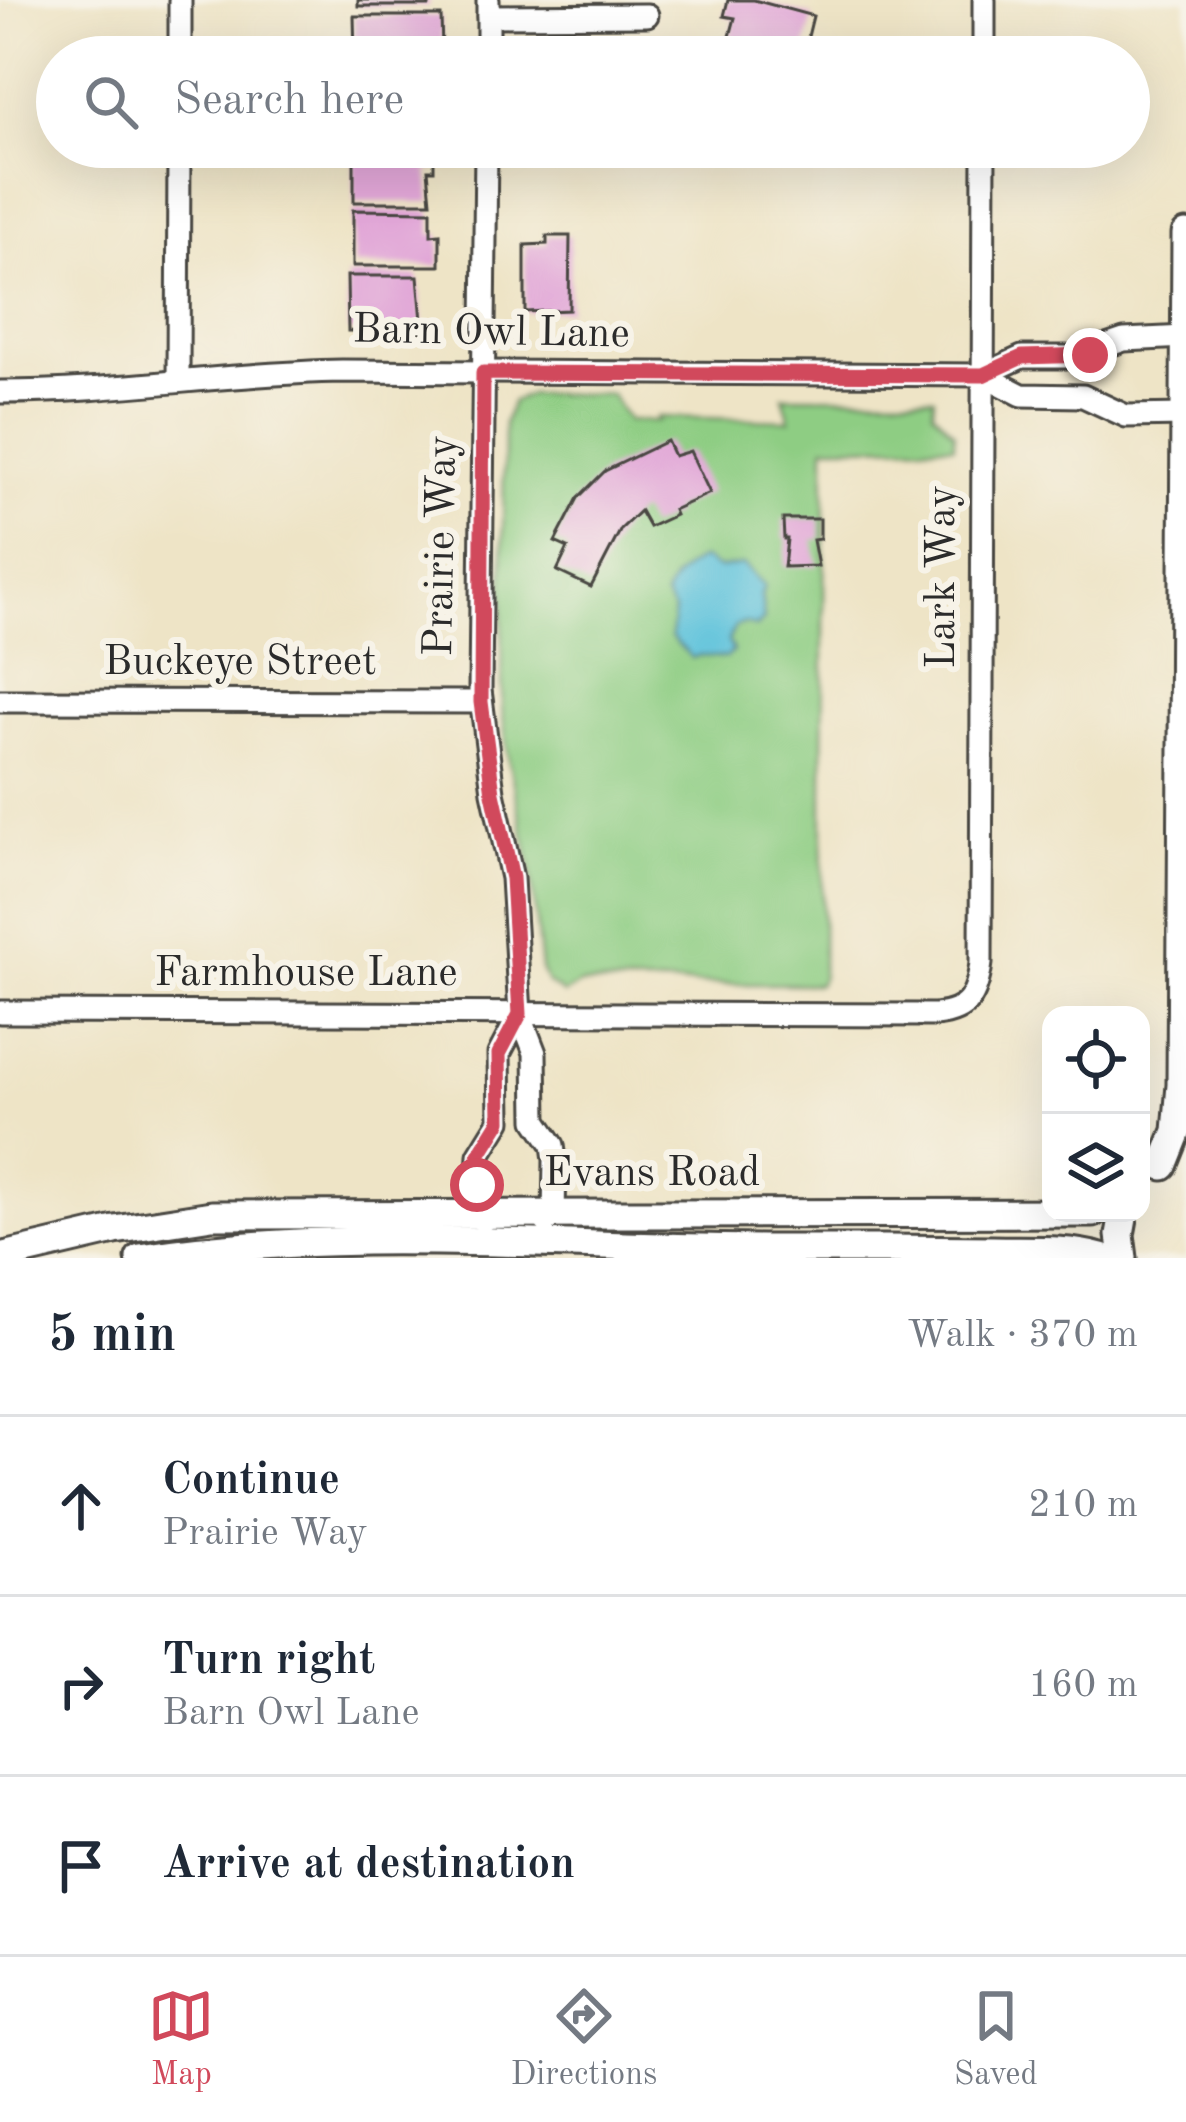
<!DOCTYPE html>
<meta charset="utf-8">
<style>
:root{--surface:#fff;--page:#f6f6f7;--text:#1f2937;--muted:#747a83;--line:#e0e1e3;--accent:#d1495b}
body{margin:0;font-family:"Old Standard TT",serif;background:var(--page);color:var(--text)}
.controls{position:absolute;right:36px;bottom:36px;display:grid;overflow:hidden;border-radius:24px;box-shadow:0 12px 48px #0002}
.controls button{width:108px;height:108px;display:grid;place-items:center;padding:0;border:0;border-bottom:3px solid var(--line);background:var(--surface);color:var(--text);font:60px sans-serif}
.stop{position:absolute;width:36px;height:36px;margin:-27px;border:9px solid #d1495b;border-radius:50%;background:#fff}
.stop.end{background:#d1495b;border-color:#fff;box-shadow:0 3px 12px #0008}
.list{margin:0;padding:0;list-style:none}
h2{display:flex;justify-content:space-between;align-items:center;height:156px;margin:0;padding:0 48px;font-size:51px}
h2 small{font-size:39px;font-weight:400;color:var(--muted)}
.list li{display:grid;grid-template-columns:78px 1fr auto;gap:36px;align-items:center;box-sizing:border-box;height:180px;padding:0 48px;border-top:3px solid var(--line)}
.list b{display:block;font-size:45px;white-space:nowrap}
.list p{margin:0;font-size:39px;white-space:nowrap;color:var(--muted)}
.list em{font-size:39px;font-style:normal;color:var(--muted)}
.icon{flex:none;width:66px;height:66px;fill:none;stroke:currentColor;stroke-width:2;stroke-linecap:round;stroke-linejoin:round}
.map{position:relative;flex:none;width:1186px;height:1258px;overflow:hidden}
.search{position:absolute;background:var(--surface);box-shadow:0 12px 48px #0002;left:36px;right:36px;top:36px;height:132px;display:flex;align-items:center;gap:30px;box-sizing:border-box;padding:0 42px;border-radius:66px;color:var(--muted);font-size:45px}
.sheet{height:696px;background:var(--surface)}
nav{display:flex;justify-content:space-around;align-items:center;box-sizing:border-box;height:168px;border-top:3px solid var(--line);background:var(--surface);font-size:33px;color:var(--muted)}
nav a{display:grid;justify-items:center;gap:6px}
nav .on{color:var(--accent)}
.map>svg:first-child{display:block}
</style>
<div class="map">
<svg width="1186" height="1258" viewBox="0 0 1186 1258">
<rect width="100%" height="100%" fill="#f7f3e8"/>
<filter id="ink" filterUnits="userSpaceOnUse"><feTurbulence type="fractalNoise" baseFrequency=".00833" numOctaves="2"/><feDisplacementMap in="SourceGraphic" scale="24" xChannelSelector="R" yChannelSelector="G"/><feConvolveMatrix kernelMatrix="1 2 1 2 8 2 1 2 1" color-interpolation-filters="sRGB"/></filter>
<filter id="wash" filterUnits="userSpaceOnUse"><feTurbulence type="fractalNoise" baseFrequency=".004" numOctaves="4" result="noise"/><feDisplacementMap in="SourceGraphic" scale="48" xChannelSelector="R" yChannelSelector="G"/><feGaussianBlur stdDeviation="2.7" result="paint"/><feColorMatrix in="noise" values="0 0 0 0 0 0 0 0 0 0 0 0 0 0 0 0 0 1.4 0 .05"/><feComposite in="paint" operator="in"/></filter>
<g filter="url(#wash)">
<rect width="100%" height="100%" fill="#eee4c6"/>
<path fill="#8ecd83" stroke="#5c7c57" stroke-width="3" d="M530,394H611L628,421H658L657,417L790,420L783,396L934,397L933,411L954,432V445L825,446L822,977L818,984H580L564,994L547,983L541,969L530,863L509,764L502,709L504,423L512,402Z"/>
<path fill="#5dc2db" stroke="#447683" stroke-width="3" d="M703,559L718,568L743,565L764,586L761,595L764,620L756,627L746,623L735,626L728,641L733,651L726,658L700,655L692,658L671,637L674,611L665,597C672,578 684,566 703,559Z"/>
<g id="blocks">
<g fill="#e1a6d7">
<rect x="358" y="0" width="71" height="6"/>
<path d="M728,0H754L813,16L803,57L729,40L735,18L724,16Z"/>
<path d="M354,16H441L442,49L432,48V57H355Z"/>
<path d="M354,147H434V170H428L431,202H354Z"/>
<path d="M353,210L431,211V235L440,234V266H353Z"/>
<path d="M547,236H570L569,310L525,312V245L547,244Z"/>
<path d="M347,276H418L423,332L348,331Z"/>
<path d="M667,441L674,456L690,451L710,493L673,510L675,515L649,527L640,511L621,529L591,587L557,571L568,548L555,542L578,498L605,471Z"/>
<path d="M783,519H820V539L813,540L818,566L784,567L787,539H784Z"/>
</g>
</g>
</g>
<g filter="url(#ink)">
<use href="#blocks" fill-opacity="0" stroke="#484742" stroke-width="3"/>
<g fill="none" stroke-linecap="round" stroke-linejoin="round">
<g stroke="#484742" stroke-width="27">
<g id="minor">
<path d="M488,16L647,15"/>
<path d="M180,57V0"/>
<path d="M488,57V0"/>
<path d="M984,57V0"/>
<path d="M486,147L480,690L493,792L512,878L520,1014L535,1053L536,1120L553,1145L555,1160L554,1216L546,1222"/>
<path d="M983,375L1022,395L1083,396L1126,416L1186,415"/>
<path d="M178,380L179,147"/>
<path d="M0,392C115,392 227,373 342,371L983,375L1022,357H1074L1124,340L1186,337"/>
<path d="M0,701L481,702"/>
<path d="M0,1012L935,1015C969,1012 977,995 981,963L984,147"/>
<path d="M483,1221L476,1216L479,1155L500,1121L499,1054L520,1014"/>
</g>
</g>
<g stroke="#484742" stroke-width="33">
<g id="tertiary">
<path d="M1163,1166L1177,1131L1181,1085L1186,234"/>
<path d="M0,1257L115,1230L212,1215L1093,1213"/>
<path d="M140,1258C349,1226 564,1248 775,1249C848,1249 920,1249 993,1250C1029,1251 1067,1248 1101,1258"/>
<path d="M1123,1258L1120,1235L1124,1213"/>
</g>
</g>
<use href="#minor" stroke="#fff" stroke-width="21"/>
<use href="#tertiary" stroke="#fff" stroke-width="27"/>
</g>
</g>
<g fill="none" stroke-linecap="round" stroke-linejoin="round" filter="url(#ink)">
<path stroke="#d1495b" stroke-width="15" d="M477,1185L479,1155L500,1121L499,1054L520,1014L512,878L493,793L481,702L483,373L983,375L1022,357L1090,355"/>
</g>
<g text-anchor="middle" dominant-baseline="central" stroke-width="12" stroke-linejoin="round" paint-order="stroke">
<g font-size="42" fill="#2b2b2b" stroke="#f7f3e8">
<text transform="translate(491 333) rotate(1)">Barn Owl Lane</text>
<text transform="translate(442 546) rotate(-89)">Prairie Way</text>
<text transform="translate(943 577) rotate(-90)">Lark Way</text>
<text x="240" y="663">Buckeye Street</text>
<text x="306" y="974">Farmhouse Lane</text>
<text x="652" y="1174">Evans Road</text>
</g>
</g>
</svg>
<div class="controls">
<button><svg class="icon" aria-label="locate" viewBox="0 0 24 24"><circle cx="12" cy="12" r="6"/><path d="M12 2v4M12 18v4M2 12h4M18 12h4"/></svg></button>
<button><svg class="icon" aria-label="layers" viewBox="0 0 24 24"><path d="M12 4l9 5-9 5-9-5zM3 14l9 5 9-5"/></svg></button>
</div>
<div class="stop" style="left:477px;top:1185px"></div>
<div class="stop end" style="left:1090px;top:355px"></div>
<div class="search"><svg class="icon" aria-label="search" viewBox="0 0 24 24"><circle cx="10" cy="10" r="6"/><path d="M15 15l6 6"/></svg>Search here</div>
</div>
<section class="sheet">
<h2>5 min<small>Walk · 370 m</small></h2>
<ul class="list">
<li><svg class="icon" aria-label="ahead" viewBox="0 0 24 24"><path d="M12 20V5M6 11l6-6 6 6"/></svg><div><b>Continue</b><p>Prairie Way</p></div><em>210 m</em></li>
<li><svg class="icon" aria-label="right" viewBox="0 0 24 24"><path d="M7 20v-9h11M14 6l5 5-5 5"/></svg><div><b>Turn right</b><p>Barn Owl Lane</p></div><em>160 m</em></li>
<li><svg class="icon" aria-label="arrive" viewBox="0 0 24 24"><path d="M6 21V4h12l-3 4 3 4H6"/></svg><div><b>Arrive at destination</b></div></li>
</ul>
</section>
<nav>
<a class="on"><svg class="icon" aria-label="map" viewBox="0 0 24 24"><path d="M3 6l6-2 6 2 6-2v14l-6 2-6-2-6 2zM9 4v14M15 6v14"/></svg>Map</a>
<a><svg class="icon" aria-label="directions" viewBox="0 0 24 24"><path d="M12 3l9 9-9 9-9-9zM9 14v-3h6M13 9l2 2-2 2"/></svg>Directions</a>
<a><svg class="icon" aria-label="saved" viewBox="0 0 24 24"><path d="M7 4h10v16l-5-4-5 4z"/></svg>Saved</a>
</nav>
